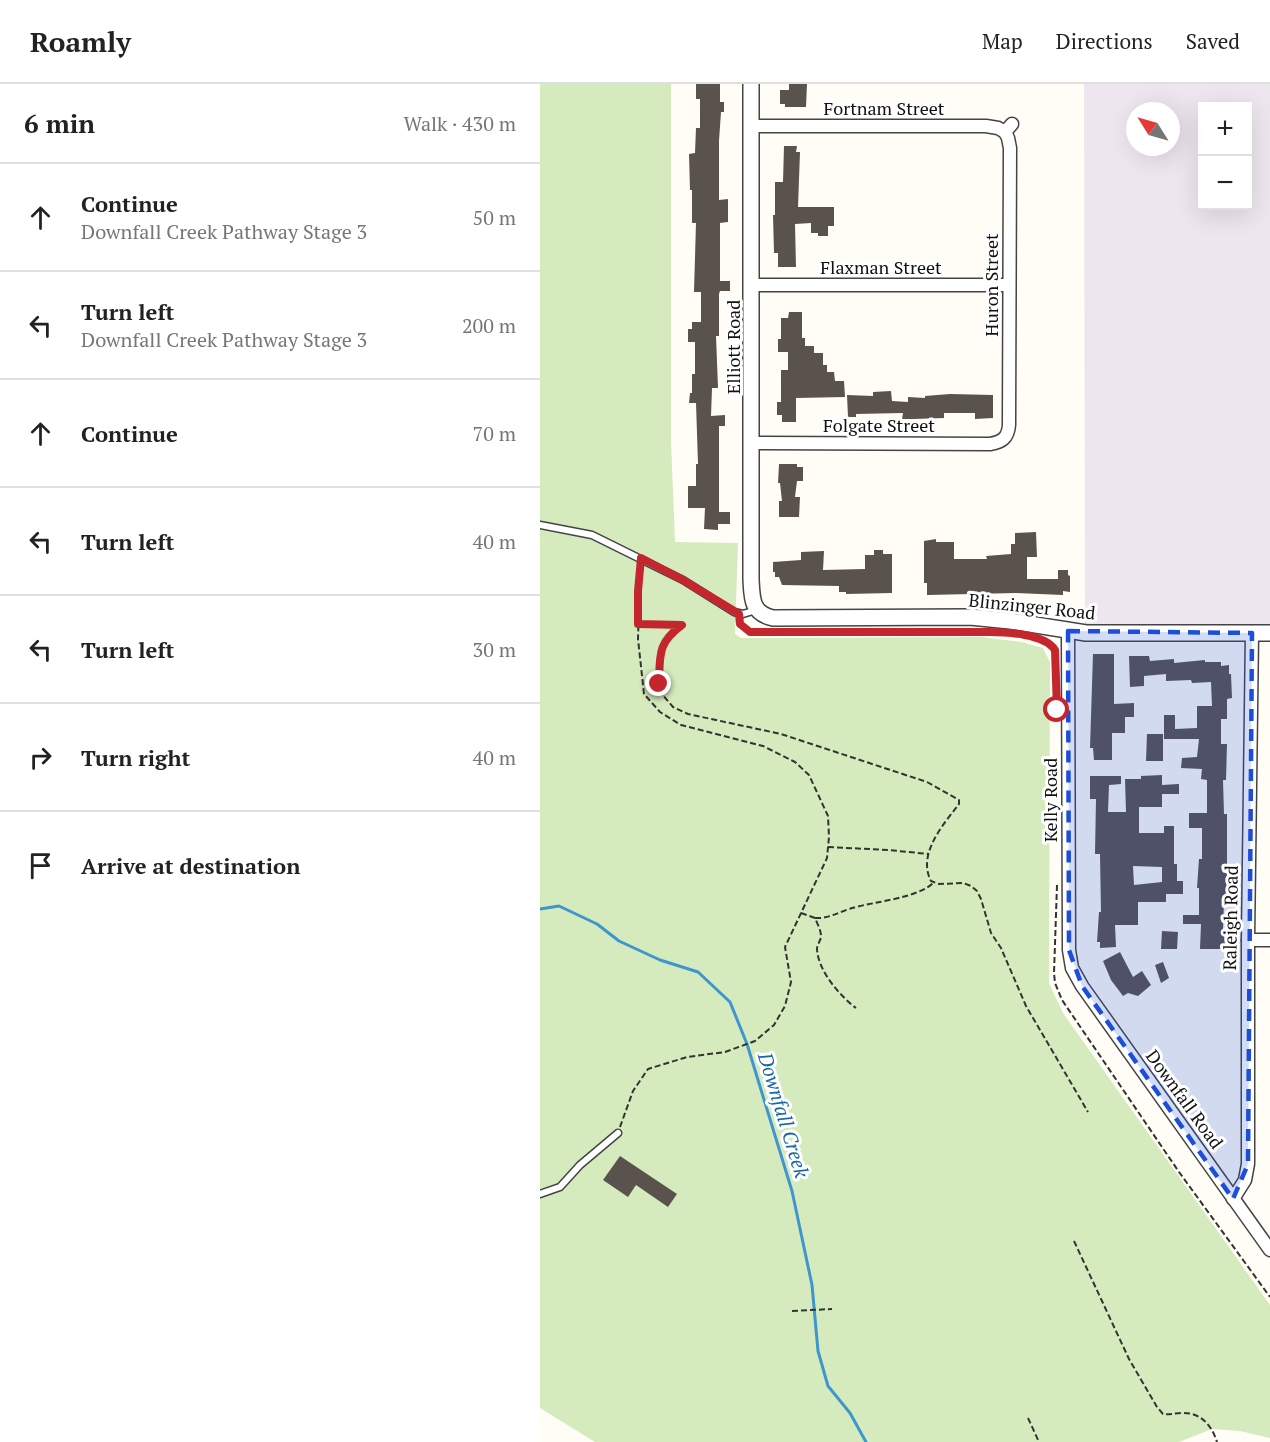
<!DOCTYPE html>
<meta charset="utf-8">
<style>
:root{--surface:#fff;--page:#f2f2f2;--text:#222;--muted:#767676;--line:#e0e0e0}
body{margin:0;font-family:"PT Serif",serif;background:var(--page);color:var(--text)}
.controls{position:absolute;right:18px;top:18px;display:grid;overflow:hidden;border-radius:0px;box-shadow:0 6px 24px #0002}
.controls button{width:54px;height:54px;display:grid;place-items:center;padding:0;border:0;border-bottom:2px solid var(--line);background:var(--surface);color:var(--text);font:30px sans-serif}
.compass{position:absolute;left:586px;top:18px;width:54px;height:54px;border-radius:50%;background:var(--surface);box-shadow:0 6px 24px #0002;rotate:307deg}
.stop{position:absolute;width:18px;height:18px;margin:-14px;border:4px solid #c4262e;border-radius:50%;background:#fff}
.stop.end{background:#c4262e;border-color:#fff;box-shadow:0 2px 6px #0008}
.list{margin:0;padding:0;list-style:none}
h2{display:flex;justify-content:space-between;align-items:center;height:78px;margin:0;padding:0 24px;font-size:26px}
h2 small{font-size:20px;font-weight:400;color:var(--muted)}
.list li{display:grid;grid-template-columns:39px 1fr auto;gap:18px;align-items:center;box-sizing:border-box;height:108px;padding:0 24px;border-top:2px solid var(--line)}
.list b{display:block;font-size:22px;white-space:nowrap}
.list p{margin:0;font-size:20px;white-space:nowrap;color:var(--muted)}
.list em{font-size:20px;font-style:normal;color:var(--muted)}
.icon{flex:none;width:33px;height:33px;fill:none;stroke:currentColor;stroke-width:2;stroke-linecap:round;stroke-linejoin:round}
.map{position:relative;flex:none;width:730px;height:1358px;overflow:hidden}
header{display:flex;align-items:center;gap:36px;box-sizing:border-box;height:84px;padding:0 30px;background:var(--surface);border-bottom:2px solid var(--line)}
header strong{font-size:28px}
nav{display:flex;gap:33px;margin-inline-start:auto;font-size:21px}
main{display:flex}
aside{flex:1;background:var(--surface)}
.map>svg:first-child{display:block}
</style>
<header>
<strong>Roamly</strong>
<nav><a>Map</a><a>Directions</a><a>Saved</a></nav>
</header>
<main>
<aside>
<h2>6 min<small>Walk · 430 m</small></h2>
<ul class="list">
<li><svg class="icon" aria-label="ahead" viewBox="0 0 24 24"><path d="M12 20V5M6 11l6-6 6 6"/></svg><div><b>Continue</b><p>Downfall Creek Pathway Stage 3</p></div><em>50 m</em></li>
<li><svg class="icon" aria-label="left" viewBox="0 0 24 24"><path d="M17 20v-9H6M10 6l-5 5 5 5"/></svg><div><b>Turn left</b><p>Downfall Creek Pathway Stage 3</p></div><em>200 m</em></li>
<li><svg class="icon" aria-label="ahead" viewBox="0 0 24 24"><path d="M12 20V5M6 11l6-6 6 6"/></svg><div><b>Continue</b></div><em>70 m</em></li>
<li><svg class="icon" aria-label="left" viewBox="0 0 24 24"><path d="M17 20v-9H6M10 6l-5 5 5 5"/></svg><div><b>Turn left</b></div><em>40 m</em></li>
<li><svg class="icon" aria-label="left" viewBox="0 0 24 24"><path d="M17 20v-9H6M10 6l-5 5 5 5"/></svg><div><b>Turn left</b></div><em>30 m</em></li>
<li><svg class="icon" aria-label="right" viewBox="0 0 24 24"><path d="M7 20v-9h11M14 6l5 5-5 5"/></svg><div><b>Turn right</b></div><em>40 m</em></li>
<li><svg class="icon" aria-label="arrive" viewBox="0 0 24 24"><path d="M6 21V4h12l-3 4 3 4H6"/></svg><div><b>Arrive at destination</b></div></li>
</ul>
</aside>
<div class="map">
<svg width="730" height="1358" viewBox="0 0 730 1358">
<rect width="100%" height="100%" fill="#fffdf5"/>
<path fill="#eee6ef" fill-rule="evenodd" d="M544,0H730V541L545,540ZM662,22H708V122H662ZM595,27H631V63H595Z"/>
<path fill="#d5ebbd" d="M0,0H131V357L135,458L198,459L195,550L201,554L441,553L482,558L503,564L510,578L509,899L523,929L730,1221V1354L700,1347L672,1345L639,1358H55L0,1324Z"/>
<g fill="none" stroke-linecap="round" stroke-linejoin="round">
<path stroke="#3f96cf" stroke-width="3" d="M0,825L19,822L57,840L79,857L120,876L158,888L190,918L207,960L252,1107L272,1201L278,1267L288,1302L310,1329L326,1358"/>
</g>
<g fill="#5a524d" fill-rule="evenodd">
<path d="M156,0H180V18H184V28H181L179,57V116L188,115V138L180,139V197H190V207H180L179,210V252H176L178,304H172L171,332L185,331V342H179V428H190V440H178V446L164,445L165,424H148V402H156V380H158L156,319H149L150,309H152V290H155V258H148V245H152V238H161V208H154L156,139H152V106H150L149,70L155,69L156,44H160V15H156Z"/>
<path d="M249,0H267L266,23H245V20H240V6H249Z"/>
<path d="M244,62H257L256,68H260L258,123H294V142H288V152H278V149H271V139L255,140L256,183H238V169H234L233,131H235V98H243Z"/>
<path d="M249,228H262V254H265V262H274V269H283V281H287V288H294L295,297H304L305,313L256,314V338H242V331H237V318H241V286H248V268H238V255H241V234H248Z"/>
<path d="M351,307L352,317L368,318V313L385,314V312L410,310L453,311V334L435,335V329H404V334L373,335H362L363,329L316,330V333H308L307,311L333,312V308Z"/>
<path d="M239,380H257V383H263V397H257L255,413H260L259,433H239V417H242L240,399H238Z"/>
<path d="M496,448L497,473H487V495H518V486H528V491L530,492V508L523,507V511L476,509L387,511V499H384V457L396,455V458H414V475H447L446,472L471,470V460H475V449Z"/>
<path d="M334,466H343V470H352V509L306,510V508H299V502L242,501L239,493H235V488H233V478L261,476V468L284,467L283,486L325,485V471H334Z"/>
<path d="M553,570H574V620L594,619V633H585V649H572V676H554L553,664H550Z"/>
<path d="M589,572H609L610,577L634,575V579L665,576V578H681V582L689,581V590H691L692,614L687,615V635H681V660H687L686,696H683L684,730H687V817H684L683,845L686,865H660L661,840H643V831H659V804H657L659,775H662V744H649V729H667V696L661,695L662,685L641,684L642,674L657,673L659,655H624V631H635V645L657,644V622H672L671,598L652,599L651,596L626,597V590L604,592V602L590,603Z"/>
<path d="M607,650H623V677H606Z"/>
<path d="M622,691V701L639,700V710H622V723H599V749H624V742H634V780H637V797H643V810H626V818H598V841H575L576,863L560,864V858H557L559,828H561L560,770H555L556,715H550V692H581V700L569,701L568,728H586L585,695H601V692ZM593,782L622,783V798L594,801Z"/>
<path d="M622,847L638,848L637,865H621Z"/>
<path d="M580,868L593,893L602,887L611,901L598,912L588,909L583,912L571,896L563,877Z"/>
<path d="M623,878L629,894L621,899L615,881Z"/>
<path d="M80,1072L137,1110L128,1123L96,1101L88,1113L63,1096Z"/>
</g>
<g fill="none" stroke-linecap="round" stroke-linejoin="round">
<g stroke="#444" stroke-width="9">
<g id="service">
<path d="M0,441L52,451L143,496L194,528L203,530L216,526"/>
<path d="M0,1110L20,1103L40,1081L78,1049"/>
</g>
</g>
<g stroke="#444" stroke-width="15">
<g id="minor">
<path d="M211,42H446L458,44L465,48L472,40"/>
<path d="M212,201H469"/>
<path d="M213,359L450,360C462,358 468,354 469,341L470,64L468,54L465,48"/>
<path d="M528,547L529,866L532,884L542,902L730,1166"/>
<path d="M708,856H730"/>
<path d="M693,1115L705,1096L708,1080V856L712,549"/>
</g>
</g>
<g stroke="#444" stroke-width="18">
<path id="tertiary" d="M211,0V495C212,514 211,529 233,534L430,533L470,537L546,549H730"/>
</g>
<g stroke="#333" stroke-width="2" stroke-dasharray="6 3" stroke-linecap="butt">
<path d="M199,538C207,552 223,548 237,548"/>
<path d="M98,540L142,541L128,551L120,568L119,600L121,609L133,623L148,630L241,650L387,698L419,716V720C403,741 377,770 391,797L399,800L423,799L431,802L437,807L441,815L451,849L461,864L486,922L548,1028"/>
<path d="M294,547L441,548"/>
<path d="M506,556L515,566L516,595"/>
<path d="M288,763L348,766L389,770"/>
<path d="M517,801L514,889L515,899L522,916L639,1088L730,1213"/>
<path d="M261,829L275,834C277,839 281,846 281,852C281,857 277,860 277,865C278,887 300,912 316,924"/>
<path d="M275,834C288,835 299,828 312,824C332,818 380,814 394,798"/>
<path d="M80,1043L93,1007L108,985L147,973L185,968L215,957L234,941L245,922L251,898L245,863L287,774L289,753L288,732L269,691L255,678L223,662L141,641L120,628L104,610L98,555L100,485"/>
<path d="M534,1157L589,1275L617,1323L623,1330C630,1331 635,1329 642,1329C661,1328 672,1342 677,1358"/>
<path d="M252,1227L292,1225"/>
<path d="M488,1334L499,1358"/>
</g>
<use href="#service" stroke="#fff" stroke-width="6"/>
<use href="#minor" stroke="#fff" stroke-width="12"/>
<use href="#tertiary" stroke="#fff" stroke-width="15"/>
</g>
<g fill="none" stroke-linecap="round" stroke-linejoin="round">
<path stroke="#c4262e" stroke-width="8" d="M119,600C120,572 117,559 142,541L98,540V507L101,474L143,496L199,530L200,540L210,548H449C467,548 505,550 515,566L517,626"/>
</g>
<path fill="#1d4ed8" fill-opacity="0.2" stroke="#1d4ed8" stroke-width="4.5" stroke-dasharray="12 8" stroke-linejoin="round" d="M528,547L712,549L708,1080L693,1115L542,902L529,866Z"/>
<g text-anchor="middle" dominant-baseline="central" stroke-width="6" stroke-linejoin="round" paint-order="stroke">
<g font-size="18" fill="#111" stroke="#fff">
<text x="344" y="24">Fortnam Street</text>
<text x="341" y="183">Flaxman Street</text>
<text transform="translate(451 201) rotate(-90)">Huron Street</text>
<text transform="translate(193 263) rotate(-90)">Elliott Road</text>
<text x="339" y="341">Folgate Street</text>
<text transform="translate(492 522) rotate(6)">Blinzinger Road</text>
<text transform="translate(510 716) rotate(-90)">Kelly Road</text>
<text transform="translate(690 834) rotate(-89)">Raleigh Road</text>
<text transform="translate(645 1015) rotate(54)">Downfall Road</text>
</g>
<g font-size="20" font-style="italic" fill="#1768a6" stroke="#fff">
<text transform="translate(244 1031) rotate(73)">Downfall Creek</text>
</g>
</g>
</svg>
<div class="controls">
<button>+</button>
<button>−</button>
</div>
<svg class="compass" viewBox="-18 -18 36 36"><path d="M0-13l5 13h-10z" fill="#e53935"/><path d="M0 13l5-13h-10z" fill="#767676"/></svg>
<div class="stop" style="left:517px;top:626px"></div>
<div class="stop end" style="left:119px;top:600px"></div>
</div>
</main>
